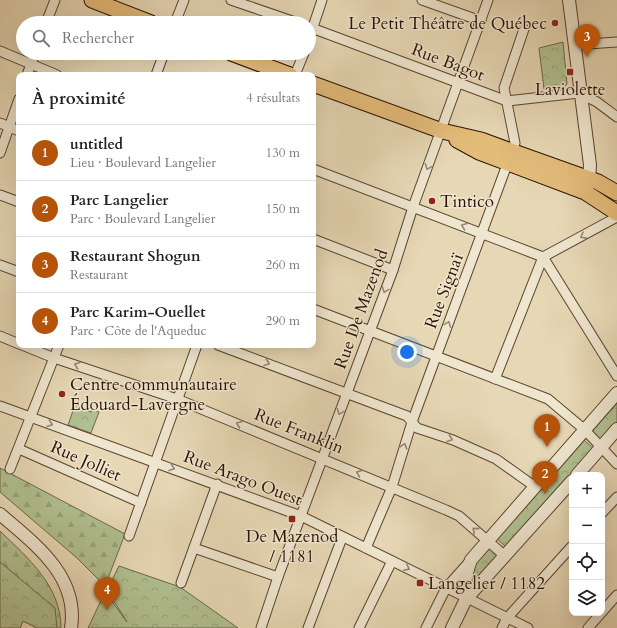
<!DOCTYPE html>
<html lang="fr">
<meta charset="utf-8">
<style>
:root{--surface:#fff;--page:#f2f2f2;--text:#222;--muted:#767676;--line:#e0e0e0;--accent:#b45309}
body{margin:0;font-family:Cardo,serif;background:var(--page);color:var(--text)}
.controls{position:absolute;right:12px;bottom:12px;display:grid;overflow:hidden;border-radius:8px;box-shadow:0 4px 16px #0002}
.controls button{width:36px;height:36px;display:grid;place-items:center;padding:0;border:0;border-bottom:1px solid var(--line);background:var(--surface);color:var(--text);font:20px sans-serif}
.you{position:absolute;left:407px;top:352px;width:14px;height:14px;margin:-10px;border:3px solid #fff;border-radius:50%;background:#1a73e8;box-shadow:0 0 0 6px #1a73e833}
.badge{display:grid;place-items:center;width:26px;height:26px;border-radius:50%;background:var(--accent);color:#fff;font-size:13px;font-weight:700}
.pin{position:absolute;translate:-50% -33px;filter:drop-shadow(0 1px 2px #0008)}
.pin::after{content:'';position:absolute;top:21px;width:14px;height:12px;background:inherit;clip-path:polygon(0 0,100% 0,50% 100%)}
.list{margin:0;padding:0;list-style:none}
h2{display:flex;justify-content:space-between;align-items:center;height:52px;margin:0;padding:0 16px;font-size:17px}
h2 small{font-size:13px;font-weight:400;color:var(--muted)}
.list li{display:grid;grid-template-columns:26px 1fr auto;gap:12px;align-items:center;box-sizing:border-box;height:56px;padding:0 16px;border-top:1px solid var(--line)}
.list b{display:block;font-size:15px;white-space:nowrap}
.list p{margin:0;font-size:13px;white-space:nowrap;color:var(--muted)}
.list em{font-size:13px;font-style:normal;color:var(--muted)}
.icon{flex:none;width:22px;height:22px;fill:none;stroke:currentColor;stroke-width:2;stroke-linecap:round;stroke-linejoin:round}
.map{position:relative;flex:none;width:617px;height:628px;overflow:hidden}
.search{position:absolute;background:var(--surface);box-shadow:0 4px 16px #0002;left:16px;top:16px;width:300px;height:44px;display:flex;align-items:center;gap:10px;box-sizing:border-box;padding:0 14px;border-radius:22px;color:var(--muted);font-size:15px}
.panel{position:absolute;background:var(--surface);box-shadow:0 4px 16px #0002;left:16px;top:72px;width:300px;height:276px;border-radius:8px}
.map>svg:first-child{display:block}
</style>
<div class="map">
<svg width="617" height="628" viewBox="0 0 617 628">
<defs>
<pattern id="forest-firs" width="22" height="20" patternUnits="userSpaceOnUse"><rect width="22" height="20" fill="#b1c091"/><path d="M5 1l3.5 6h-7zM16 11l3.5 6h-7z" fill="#98a47b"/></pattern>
<pattern id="park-crowns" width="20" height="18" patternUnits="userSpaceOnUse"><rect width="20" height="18" fill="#b1c091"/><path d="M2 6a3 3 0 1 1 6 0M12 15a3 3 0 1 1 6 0" fill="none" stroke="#98a47b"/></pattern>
</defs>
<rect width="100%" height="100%" fill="#e7d8b5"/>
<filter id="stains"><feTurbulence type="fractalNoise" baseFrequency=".005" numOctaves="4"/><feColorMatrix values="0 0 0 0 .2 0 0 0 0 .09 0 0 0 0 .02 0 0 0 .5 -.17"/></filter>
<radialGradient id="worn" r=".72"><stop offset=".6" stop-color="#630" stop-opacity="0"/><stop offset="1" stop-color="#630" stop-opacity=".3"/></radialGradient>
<g fill="url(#forest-firs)" stroke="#6e684a">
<path d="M0,468L125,534L105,586L77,558L0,492Z"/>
<path d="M0,531C28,558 61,586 61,628H57L56,625L37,628L23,621L20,628L0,599Z"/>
</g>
<g fill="url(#park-crowns)" stroke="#6e684a">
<path d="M563,42L567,84L564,87L544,89L539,48Z"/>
<path d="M617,400V424L600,442L590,430Z"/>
<path d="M75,405L91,412L92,409L99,412L91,433L68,425Z"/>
<path d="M583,439L595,450L506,547L496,538Z"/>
<path d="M488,547L499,557L471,590C466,574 478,559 488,547Z"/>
<path d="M0,562L55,608L57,628H37L23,621L20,628H0Z"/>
<path d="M119,566L180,587L238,628H88L105,592L127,622L107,590Z"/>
</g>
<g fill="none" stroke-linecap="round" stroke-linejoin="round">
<g stroke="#5a4330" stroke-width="11">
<g id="minor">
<path d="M231,0L298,23"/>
<path d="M422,0L481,21"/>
<path d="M46,23L55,0"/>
<path d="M175,23L184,0"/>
<path d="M309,27L507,101L579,93L597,102L617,117"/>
<path d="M309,39L322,0"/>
<path d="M574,45L617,42"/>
<path d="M0,51L57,75"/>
<path d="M27,75L35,53"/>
<path d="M156,75L164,53"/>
<path d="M295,75L304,53"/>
<path d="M0,123L19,131"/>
<path d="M0,153L19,99"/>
<path d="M313,169L543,257L617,217"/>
<path d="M0,195L19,202"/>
<path d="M313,239L393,270"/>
<path d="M543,257L617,376"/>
<path d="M0,265L19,272"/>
<path d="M313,309L548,399L585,430L617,464"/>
<path d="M0,336L19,344"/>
<path d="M22,345L54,358L177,399L446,510L459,516L505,556"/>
<path d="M218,345L407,416L417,428L453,440L496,459L534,486"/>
<path d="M495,379L543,257"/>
<path d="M0,406L301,516L528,628"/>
<path d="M19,449L141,503"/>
<path d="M10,469L59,345"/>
<path d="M602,513L617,497"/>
<path d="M129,536L197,345"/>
<path d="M194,548L278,577"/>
<path d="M366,548L392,487L412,422L515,143L504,88L524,29"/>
<path d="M181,583L217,484"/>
<path d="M602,612L617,595"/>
<path d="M261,628L278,577L393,270L413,207L488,0"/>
<path d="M308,628L342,538"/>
<path d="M359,628L392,561"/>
<path d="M426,628L446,588L470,561"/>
<path d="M502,628L507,618L572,546"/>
<path d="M588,628L601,613"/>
</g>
</g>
<g stroke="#5a4330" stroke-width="14">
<g id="tertiary">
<path d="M569,0L590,165L589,179L587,187"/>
<path d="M577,475L617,429"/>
<path d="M0,514C35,544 79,576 71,628"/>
<path d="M466,599C463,585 466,573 471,560L617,393"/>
<path d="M452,628L466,599L572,481"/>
</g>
</g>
<g stroke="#2b1104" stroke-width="17">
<g id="primary">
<path d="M92,0L151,23"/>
<path d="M231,53L290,75"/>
<path d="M313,84L442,131L481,140L511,151L598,182L617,193"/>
<path d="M457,140L479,152L585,192L617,213"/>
</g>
</g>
<use href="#minor" stroke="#efe6cf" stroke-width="9"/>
<use href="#tertiary" stroke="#efe6cf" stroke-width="12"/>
<use href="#primary" stroke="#e4bc7a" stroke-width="15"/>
</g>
<defs><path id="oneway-chevron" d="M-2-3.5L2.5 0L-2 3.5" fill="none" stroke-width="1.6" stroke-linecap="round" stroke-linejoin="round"/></defs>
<g stroke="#978674">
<use href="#oneway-chevron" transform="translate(428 167) rotate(111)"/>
<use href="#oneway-chevron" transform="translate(464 226) rotate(-159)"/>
<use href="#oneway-chevron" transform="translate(583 236) rotate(152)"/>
<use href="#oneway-chevron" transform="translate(385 290) rotate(111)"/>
<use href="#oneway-chevron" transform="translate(448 324) rotate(-69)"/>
<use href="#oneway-chevron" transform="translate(267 363) rotate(20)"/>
<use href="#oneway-chevron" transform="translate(77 365) rotate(-161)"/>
<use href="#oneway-chevron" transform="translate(340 412) rotate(111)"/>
<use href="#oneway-chevron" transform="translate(50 424) rotate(20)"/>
<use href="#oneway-chevron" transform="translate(239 424) rotate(-158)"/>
<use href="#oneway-chevron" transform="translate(450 439) rotate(20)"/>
<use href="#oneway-chevron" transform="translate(404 446) rotate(-73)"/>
<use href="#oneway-chevron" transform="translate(172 468) rotate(20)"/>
<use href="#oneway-chevron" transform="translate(359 473) rotate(-157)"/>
<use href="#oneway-chevron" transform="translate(475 530) rotate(-140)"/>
<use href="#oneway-chevron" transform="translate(407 568) rotate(27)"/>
</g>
<g fill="#8f2418" stroke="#efe6cf" stroke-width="1.5">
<circle cx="555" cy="23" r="4"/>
<rect x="566" y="68" width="8" height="8" rx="2"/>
<circle cx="432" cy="201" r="4"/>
<circle cx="62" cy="394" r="4"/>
<rect x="288" y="515" width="8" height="8" rx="2"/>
<rect x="416" y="579" width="8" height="8" rx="2"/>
</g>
<g text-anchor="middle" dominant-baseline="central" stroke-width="3" stroke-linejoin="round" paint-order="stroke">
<g font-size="17" fill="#2b1104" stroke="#efe6cf" text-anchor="start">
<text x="547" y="23" text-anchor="end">Le Petit Théâtre de Québec</text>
<text x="570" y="89" text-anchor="middle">Laviolette</text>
<text x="440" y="201">Tintico</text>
<text x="70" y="384">Centre communautaire<tspan x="70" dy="20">Édouard-Lavergne</tspan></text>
<text x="292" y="536" text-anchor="middle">De Mazenod<tspan x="292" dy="20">/ 1181</tspan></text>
<text x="428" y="583">Langelier / 1182</text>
</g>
<g font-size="17" fill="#2b1104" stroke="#efe6cf">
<text transform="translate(448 62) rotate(21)">Rue Bagot</text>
<text transform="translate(444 291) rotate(-69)">Rue Signaï</text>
<text transform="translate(361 309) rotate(-70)">Rue De Mazenod</text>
<text transform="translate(299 431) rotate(22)">Rue Franklin</text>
<text transform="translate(86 461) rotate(24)">Rue Jolliet</text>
<text transform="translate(243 478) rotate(21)">Rue Arago Ouest</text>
</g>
</g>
<rect width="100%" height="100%" filter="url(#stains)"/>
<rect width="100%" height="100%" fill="url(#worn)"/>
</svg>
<div class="controls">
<button>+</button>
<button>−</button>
<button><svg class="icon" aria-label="locate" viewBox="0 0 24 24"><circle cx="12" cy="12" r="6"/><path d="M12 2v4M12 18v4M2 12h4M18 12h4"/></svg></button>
<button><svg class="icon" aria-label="layers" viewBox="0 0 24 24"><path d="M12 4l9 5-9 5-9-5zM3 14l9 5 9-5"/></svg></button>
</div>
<div class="you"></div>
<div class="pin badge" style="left:547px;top:447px">1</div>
<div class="pin badge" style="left:545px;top:494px">2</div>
<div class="pin badge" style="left:587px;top:57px">3</div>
<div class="pin badge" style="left:107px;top:610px">4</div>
<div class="search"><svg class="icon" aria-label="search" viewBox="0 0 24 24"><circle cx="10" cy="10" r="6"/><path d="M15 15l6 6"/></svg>Rechercher</div>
<section class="panel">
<h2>À proximité<small>4 résultats</small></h2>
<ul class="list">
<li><span class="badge">1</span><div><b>untitled</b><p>Lieu · Boulevard Langelier</p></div><em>130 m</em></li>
<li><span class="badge">2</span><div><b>Parc Langelier</b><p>Parc · Boulevard Langelier</p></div><em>150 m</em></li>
<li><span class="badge">3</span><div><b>Restaurant Shogun</b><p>Restaurant</p></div><em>260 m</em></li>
<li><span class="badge">4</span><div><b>Parc Karim-Ouellet</b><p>Parc · Côte de l'Aqueduc</p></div><em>290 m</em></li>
</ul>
</section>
</div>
